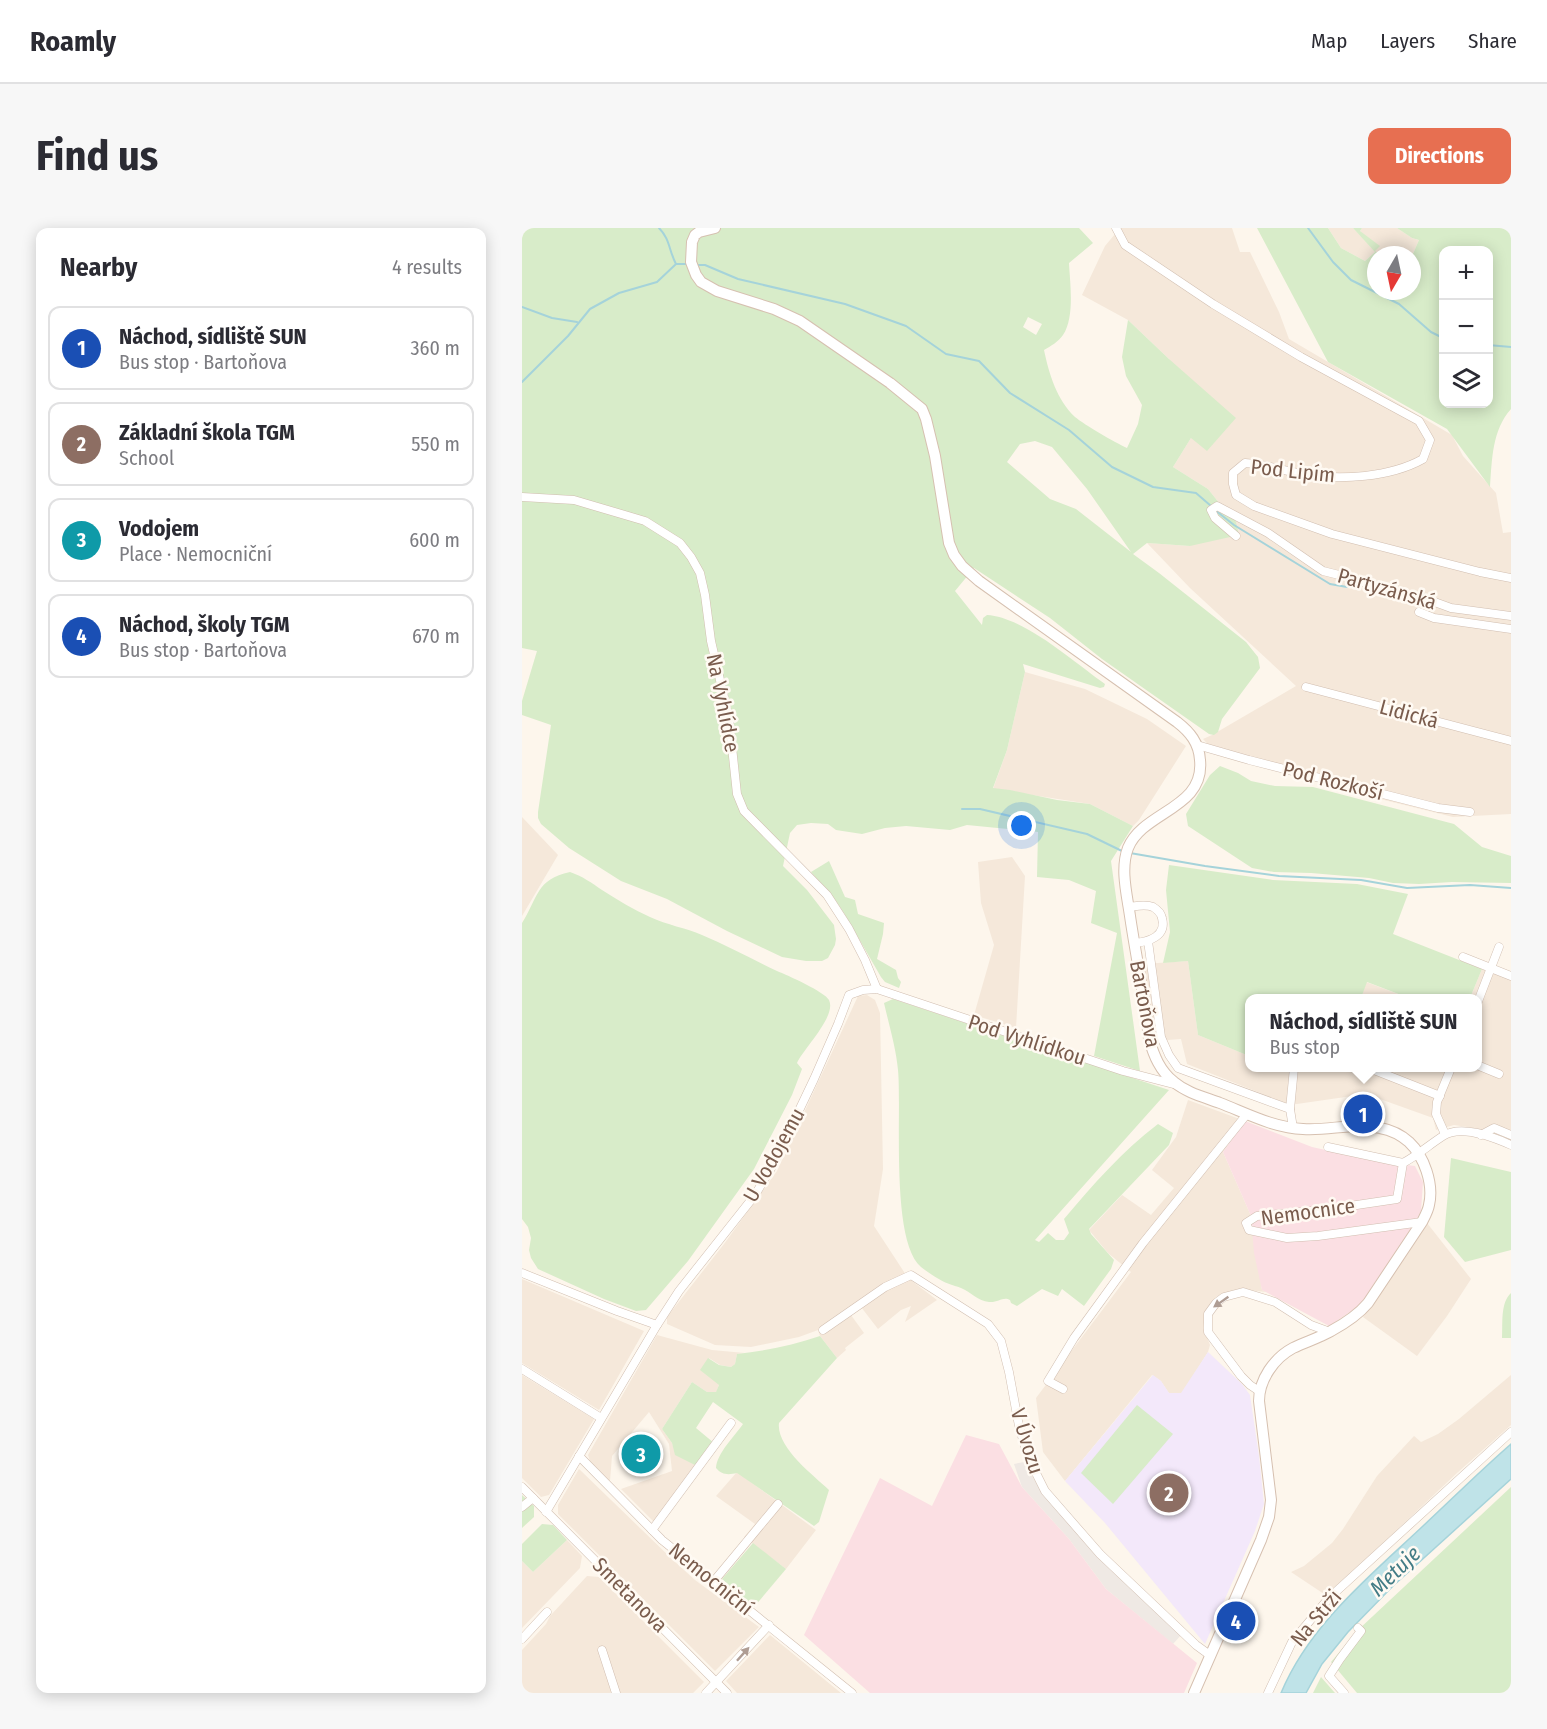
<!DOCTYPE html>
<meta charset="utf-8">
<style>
:root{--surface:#fff;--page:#f7f7f7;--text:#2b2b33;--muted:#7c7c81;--line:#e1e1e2;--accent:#e76f51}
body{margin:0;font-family:"Fira Sans Condensed",sans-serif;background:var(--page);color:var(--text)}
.controls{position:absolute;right:18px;top:18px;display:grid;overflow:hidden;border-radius:12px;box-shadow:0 3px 15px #0003}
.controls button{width:54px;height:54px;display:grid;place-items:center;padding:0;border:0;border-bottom:2px solid var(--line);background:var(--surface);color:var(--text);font:30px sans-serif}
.compass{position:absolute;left:845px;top:18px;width:54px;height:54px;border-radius:50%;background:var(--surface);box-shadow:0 3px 15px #0003;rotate:189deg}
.you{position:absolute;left:500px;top:598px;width:21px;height:21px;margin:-15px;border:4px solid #fff;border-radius:50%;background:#1a73e8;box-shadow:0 0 0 9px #1a73e833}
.badge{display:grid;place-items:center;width:39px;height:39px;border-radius:50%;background:var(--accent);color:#fff;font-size:20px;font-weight:700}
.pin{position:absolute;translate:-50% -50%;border:3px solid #fff;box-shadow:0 2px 6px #0006}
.popup{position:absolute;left:723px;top:766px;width:237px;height:78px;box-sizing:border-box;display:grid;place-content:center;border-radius:12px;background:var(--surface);filter:drop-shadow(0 2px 4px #0005);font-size:20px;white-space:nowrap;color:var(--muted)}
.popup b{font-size:22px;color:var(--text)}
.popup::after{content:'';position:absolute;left:50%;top:100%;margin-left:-12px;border:12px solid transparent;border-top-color:var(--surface)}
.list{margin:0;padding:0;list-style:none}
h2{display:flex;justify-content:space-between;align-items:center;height:78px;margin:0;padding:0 24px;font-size:26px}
h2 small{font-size:20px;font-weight:400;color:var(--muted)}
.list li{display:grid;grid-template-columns:39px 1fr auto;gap:18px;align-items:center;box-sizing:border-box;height:84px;margin:0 12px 12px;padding:0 12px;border:2px solid var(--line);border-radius:12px}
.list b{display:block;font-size:22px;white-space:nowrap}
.list p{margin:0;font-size:20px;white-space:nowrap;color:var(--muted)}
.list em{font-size:20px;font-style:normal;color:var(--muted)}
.icon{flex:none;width:33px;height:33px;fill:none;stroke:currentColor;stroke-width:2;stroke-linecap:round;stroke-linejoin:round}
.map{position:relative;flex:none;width:989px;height:1465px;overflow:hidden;border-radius:12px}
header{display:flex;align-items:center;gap:36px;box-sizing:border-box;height:84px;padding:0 30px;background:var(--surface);border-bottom:2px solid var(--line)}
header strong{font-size:28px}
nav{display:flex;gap:33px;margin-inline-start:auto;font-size:21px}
.intro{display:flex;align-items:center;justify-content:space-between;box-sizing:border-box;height:144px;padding:0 36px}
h1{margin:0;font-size:42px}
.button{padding:15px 27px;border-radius:12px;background:var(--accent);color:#fff;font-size:21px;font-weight:700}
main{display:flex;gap:36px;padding:0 36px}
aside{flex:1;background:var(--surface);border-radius:12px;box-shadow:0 3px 15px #0003}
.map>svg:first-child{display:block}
</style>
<header>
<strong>Roamly</strong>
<nav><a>Map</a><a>Layers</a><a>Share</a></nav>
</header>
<div class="intro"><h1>Find us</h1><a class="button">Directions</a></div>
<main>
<aside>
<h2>Nearby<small>4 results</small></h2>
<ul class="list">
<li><span class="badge" style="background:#1a4fb4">1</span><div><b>Náchod, sídliště SUN</b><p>Bus stop · Bartoňova</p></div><em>360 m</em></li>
<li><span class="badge" style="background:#8d6e63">2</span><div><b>Základní škola TGM</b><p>School</p></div><em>550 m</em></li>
<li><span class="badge" style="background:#0f9aa8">3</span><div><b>Vodojem</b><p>Place · Nemocniční</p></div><em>600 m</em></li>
<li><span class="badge" style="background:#1a4fb4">4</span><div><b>Náchod, školy TGM</b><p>Bus stop · Bartoňova</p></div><em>670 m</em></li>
</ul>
</aside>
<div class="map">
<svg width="989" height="1465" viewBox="0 0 989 1465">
<rect width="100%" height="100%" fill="#fdf6ec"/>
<g fill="#f5e8da">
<path d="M598,0H710L718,24H728L757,84L767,111L930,207L941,228L974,265L981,305L989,304V586L931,589L842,567L693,524L681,511L690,507L774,458L668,360L625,315L668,318L706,286L686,261L651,239L669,210L647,131L606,92L560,67L583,18Z"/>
<path d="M806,0H831L853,23L838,3L840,0H875L890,10L897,12L890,28L858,27L853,24L843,33L819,20Z"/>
<path d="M503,444L563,461L625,491L664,518L617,592L611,598L568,576L471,561L485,522Z"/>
<path d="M0,589L36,627L0,688Z"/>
<path d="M490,629L503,648L494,800L452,787L472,717L459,675L456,634Z"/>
<path d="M666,733L676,807L727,828V840H754L762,843L763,840H955V770H948L960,741L989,752V913L958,901L932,897L914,902L911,890L844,866L768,877L665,836L659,811L633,813L621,736Z"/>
<path d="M844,754L887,770H839Z"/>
<path d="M345,767L353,772L358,785L361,941L352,998L386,1050L415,1072L383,1094L389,1078L379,1082L356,1101L339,1079L329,1087L342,1105L323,1120L324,1122L315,1130L298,1108L296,1102L277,1109L229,1119L193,1117L145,1096V1089L202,1016L255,943L336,768Z"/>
<path d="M666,872L723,893L701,924L729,988L740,1062L744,1064L715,1061L694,1069L684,1083L681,1100L688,1117L686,1124L660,1165H647L639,1153L630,1147L543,1253L521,1224L514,1170L609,1044L586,1025L567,1002L600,967L629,987L652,960L630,942L654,909Z"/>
<path d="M905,995L949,1051L925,1088L895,1128L841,1089L854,1071Z"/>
<path d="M0,1051L122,1103L77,1182L0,1135Z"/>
<path d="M135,1107L190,1122L223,1125L215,1126L213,1136L209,1139L198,1137L187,1130L197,1157L194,1165L185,1164L170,1154L140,1201L150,1215L152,1221L175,1238L133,1295L99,1261L150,1243L147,1216L127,1184L90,1228L88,1253L68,1233L66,1227Z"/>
<path d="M0,1147L72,1191L27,1267L19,1269L0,1250Z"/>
<path d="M989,1147V1197L935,1245L805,1368L769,1344L782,1338L810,1315L821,1301L855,1248L892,1208L899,1214L916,1206L937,1191Z"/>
<path d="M57,1241L151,1332L173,1352L237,1399L193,1443L36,1286V1277Z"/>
<path d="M215,1244L294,1302L264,1341L222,1309L233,1296L194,1268Z"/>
<path d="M45,1312L60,1328L58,1340L0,1400V1333L11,1344Z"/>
<path d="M65,1348L77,1349L182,1454L171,1465H0V1422L24,1396L28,1388Z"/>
<path d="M248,1407L319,1465H215L204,1453Z"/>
</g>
<path fill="#efe9e4" d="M502,1234L517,1260L660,1406L651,1416L584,1361L547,1311L500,1259L492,1236Z"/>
<path fill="#f3e8fa" d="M686,1124L720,1156L728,1167L737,1228L742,1276L733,1303L683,1416L583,1295L543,1253L631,1147L639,1153L647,1165H659Z"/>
<g fill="#fbdfe3">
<path d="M723,893L790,919L853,933L893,938L901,954L899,983L879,1020L837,1078L807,1098L740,1062L732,1025L729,988L701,924Z"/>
<path d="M444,1207L477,1216L500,1259L547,1311L584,1361L675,1435L662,1465H348L282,1407L358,1250L410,1278Z"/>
</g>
<g fill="#d8ecc9" fill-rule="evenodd">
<path d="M0,0H557L571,15L547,35C548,55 553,89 541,107C536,114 529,118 522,122C527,146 535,172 553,189C563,197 592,214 605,220L616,196L620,177L604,148L600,129L606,92L647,131L714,190L685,223L669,210L651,239L686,261L706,286L713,290L717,307L668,318L625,315L611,326L637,345L724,414L736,429L738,440L700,491L696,504L692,507L687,506L580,431L528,390L452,340L433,363L460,397L461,390L465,387C502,389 553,435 583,456L582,459L578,460L501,436L503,444L485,522L471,560L488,562L535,572L568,576L611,598L589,633L618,843L572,828L595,705L569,695L574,663L547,652L515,649L516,604L445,597L428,602L384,598L363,600L340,606L314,602L306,596L289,595L275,597L268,605L261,638L285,662L312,697L314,711L313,717L306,730L300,733H284L260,729L205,703L145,671L99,653L47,620L19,596L16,590V584L29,497L0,487V473L15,423L0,420ZM506,89L520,96L514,107L501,99ZM513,213L530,219L565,261L609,324L554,281L528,271L485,234L498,216Z"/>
<path d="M735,0H806L819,20L843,33L853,24L831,0H840L838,3L858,18L853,23L858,27H854V63H890V28L897,12L890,10L875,0H989V181C970,202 970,232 968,259L925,201L806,134ZM966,22V176H921V22Z"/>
<path d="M698,538L716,545L729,553L753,558L791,559L932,596L960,619L989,628V655L930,654L897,656L871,655L847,650L789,645L752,644L730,640L666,598L664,586L688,547Z"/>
<path d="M307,633L323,669L333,672L336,686L362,695L361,706L355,731L374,742L376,750L379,754L377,760L363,754L359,749L322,685L314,673L289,644Z"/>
<path d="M647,637L751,652L835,656L886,666L871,706L960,741L948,770H887L845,754L839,770H815L806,767L791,770H727V828L676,807L666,733L641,735L648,704L644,662Z"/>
<path d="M48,644C60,648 70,655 80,662C96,672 112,682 128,689C145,697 164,700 180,707C206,718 230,731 255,743C265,747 303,764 307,772C315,788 281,821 275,835L280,841L270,867L232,941L166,1033L124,1082L114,1083L82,1071L16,1041L9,1030L7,1022L9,1010L6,999L0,991V695C16,670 14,651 48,644Z"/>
<path d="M371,771L647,862L513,1012L517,1014L526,1005L534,1012H542L547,1005L542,991C571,957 600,923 636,896L651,905L647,917L567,1001L569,1006L592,1032L589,1041L562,1078L540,1061L536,1068L520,1061L495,1078L489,1075L488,1072C481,1068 476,1075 467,1074C456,1073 449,1064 439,1060C435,1058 435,1059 430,1057C420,1054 408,1046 399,1039C368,1013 380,883 376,842C374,820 367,797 362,775Z"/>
<path d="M929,930L989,944V1022L943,1034L922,1009Z"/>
<path d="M989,1065V1110H980C981,1096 978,1075 989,1065Z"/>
<path d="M298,1108L315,1130L257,1195C254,1219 291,1247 307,1262L297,1294L292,1298L215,1245C206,1247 200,1247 194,1240C195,1225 212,1209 221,1196L191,1174L174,1200L192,1215L175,1238L153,1227L150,1215L140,1201L170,1154L185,1164H194L197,1157L178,1142L186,1130L197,1137L209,1139L213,1136L215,1126C244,1123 271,1117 298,1108Z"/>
<path d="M615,1177L651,1206L591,1276L559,1245Z"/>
<path d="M989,1259V1465H835L809,1434L836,1402Z"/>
<path d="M0,1267L12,1278V1289L0,1300Z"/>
<path d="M20,1296L31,1297L45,1312L11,1344L0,1333V1316Z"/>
<path d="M231,1315L264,1341L232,1379L200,1351Z"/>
<path d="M799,1449L813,1465H791Z"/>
</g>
<path fill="#bfe3e8" stroke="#a5d3da" stroke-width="1.5" d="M989,1216V1251L871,1358L826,1404L800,1436L784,1465H759C787,1397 849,1347 901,1298C930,1271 959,1242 989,1216Z"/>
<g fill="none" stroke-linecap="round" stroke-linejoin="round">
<g stroke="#a5d3da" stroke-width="2">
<path d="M137,0C148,11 147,23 154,36H165"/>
<path d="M786,0L811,34L829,52L877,76L909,104L921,110"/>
<path d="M173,37H183L216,51L323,76L384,98L424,126L457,133L488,165L547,202L590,239L631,259L674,265L689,278"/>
<path d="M0,79L30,90L55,94"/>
<path d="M966,117L989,119"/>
<path d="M0,154L46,108L68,81L97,65L135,54L154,36"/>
<path d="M693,282L712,297L808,356L825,359"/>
<path d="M440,581H458L565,606L602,624"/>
<path d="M608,625L683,638L757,648L839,652L885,660L948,657L989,660"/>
</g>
<g stroke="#d1beb0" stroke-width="9">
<g id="street">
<path d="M594,0L603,17L691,76L779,129L897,193L908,212L901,231C869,249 818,253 782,246C762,243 743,236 723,235L711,245V256L714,267L732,278L810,306L958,344L989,350"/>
<path d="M0,269L52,272L123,293L158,315L169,329L178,345L183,367L189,413L207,491L215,566L222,583L305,667L327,701L343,732L355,761"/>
<path d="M714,308L693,290L689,282L695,278L746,305L801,343L833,351L876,367L899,369L929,380L989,388"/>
<path d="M897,384L912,390L989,401"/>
<path d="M784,459L989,513"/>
<path d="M675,517L727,532L916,580L948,584"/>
<path d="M607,679C615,678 624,676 631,679C636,682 639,685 640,690C645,708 627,714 612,715"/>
<path d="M626,713L639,809L647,827L656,840L768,881"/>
<path d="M941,729L989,748"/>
<path d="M955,776L977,719"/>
<path d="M955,837L977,846"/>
<path d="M847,840L918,868"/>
<path d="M771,900L768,881L772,840"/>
<path d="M923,906L914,886L915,874L929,840"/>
<path d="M959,907L972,900L989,907"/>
<path d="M806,919L881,935"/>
<path d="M900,994L796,1008L765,1010L727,1002L724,995L735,988L801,982L875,971L881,935C896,927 907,917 921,908C939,896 971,909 989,917"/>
<path d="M0,1045L95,1083L135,1097"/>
<path d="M301,1102L363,1059L389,1047L466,1096L479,1113L487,1144L497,1198L506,1229L523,1263L578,1326L674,1417L689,1428"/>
<path d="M0,1141L79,1190"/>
<path d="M541,1161L526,1153L552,1110L621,1015L725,886"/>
<path d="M737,1163L728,1157L719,1148L686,1104V1086L694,1075L702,1069L721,1064L753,1074L789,1097L808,1104"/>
<path d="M57,1228L140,1312L330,1465"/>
<path d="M0,1259L205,1465"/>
<path d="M0,1279L11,1270"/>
<path d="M24,1284L135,1097L157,1063L233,967L251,937L292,851L316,796L327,767L341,762L355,761L601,843L655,857"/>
<path d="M130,1302L209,1195"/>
<path d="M192,1353L256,1276"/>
<path d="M0,1411L25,1384"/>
<path d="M80,1422L94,1465"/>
<path d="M184,1465L247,1397"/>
<path d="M746,1465L770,1414L807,1370L989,1204"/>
<path d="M822,1465L807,1448L818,1431L839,1403L836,1400"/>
</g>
</g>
<g stroke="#d6c0b0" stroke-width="12">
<path id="secondary" d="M193,0L177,4L173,7L170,14L169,34L174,47L179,54L195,63L252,81L278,93L368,155L400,181L404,191L413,228L427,315L432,327L440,338L457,353L655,494C668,504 677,515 678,532C683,581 621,583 606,620C598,641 605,667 608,688C614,729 623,770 627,811C632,828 638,843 652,854C665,865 682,869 698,875C724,885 752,900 781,901C807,903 832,894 858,900C869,902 878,906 887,914C902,928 912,956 907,977C906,983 903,988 900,994L846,1075C836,1087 822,1096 809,1103C797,1110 783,1114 771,1120C752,1130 737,1152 737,1173L749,1272L747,1289L739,1312L672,1465"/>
</g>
<use href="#street" stroke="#fff" stroke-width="8"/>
<use href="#secondary" stroke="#fff" stroke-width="10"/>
</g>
<defs><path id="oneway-solid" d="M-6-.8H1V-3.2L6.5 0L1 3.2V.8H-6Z" transform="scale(1.5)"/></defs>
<g fill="#af9d94">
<use href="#oneway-solid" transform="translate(699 1074) rotate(145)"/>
<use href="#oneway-solid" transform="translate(221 1426) rotate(-48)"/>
</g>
<g text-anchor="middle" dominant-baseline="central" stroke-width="5" stroke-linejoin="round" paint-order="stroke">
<g font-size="21" fill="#7a5c4d" stroke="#fffaf3">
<text transform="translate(771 243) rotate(6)">Pod Lipím</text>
<text transform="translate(865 361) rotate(16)">Partyzánská</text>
<text transform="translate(201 475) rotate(79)">Na Vyhlídce</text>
<text transform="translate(887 486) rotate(15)">Lidická</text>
<text transform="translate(811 553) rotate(14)">Pod Rozkoší</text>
<text transform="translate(623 776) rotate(79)">Bartoňova</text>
<text transform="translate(505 812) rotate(18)">Pod Vyhlídkou</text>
<text transform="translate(252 927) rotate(-61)">U Vodojemu</text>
<text transform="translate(786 984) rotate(-8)">Nemocnice</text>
<text transform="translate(505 1213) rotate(73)">V Úvozu</text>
<text transform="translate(189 1351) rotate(39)">Nemocniční</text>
<text transform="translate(108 1367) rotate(45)">Smetanova</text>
<text transform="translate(794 1390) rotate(-50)">Na Strži</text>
</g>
<g font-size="22" font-style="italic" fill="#437c86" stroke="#fffaf3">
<text transform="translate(873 1343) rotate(-44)">Metuje</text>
</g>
</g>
</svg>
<div class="controls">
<button>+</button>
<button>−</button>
<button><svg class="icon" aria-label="layers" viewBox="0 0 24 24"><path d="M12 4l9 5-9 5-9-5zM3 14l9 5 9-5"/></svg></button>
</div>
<svg class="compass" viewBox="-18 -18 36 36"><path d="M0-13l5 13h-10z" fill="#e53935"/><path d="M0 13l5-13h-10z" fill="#7c7c81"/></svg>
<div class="you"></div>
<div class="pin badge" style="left:841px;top:886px;background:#1a4fb4">1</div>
<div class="popup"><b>Náchod, sídliště SUN</b>Bus stop</div>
<div class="pin badge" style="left:647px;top:1265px;background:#8d6e63">2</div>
<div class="pin badge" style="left:119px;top:1226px;background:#0f9aa8">3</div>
<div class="pin badge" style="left:714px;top:1393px;background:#1a4fb4">4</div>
</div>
</main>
